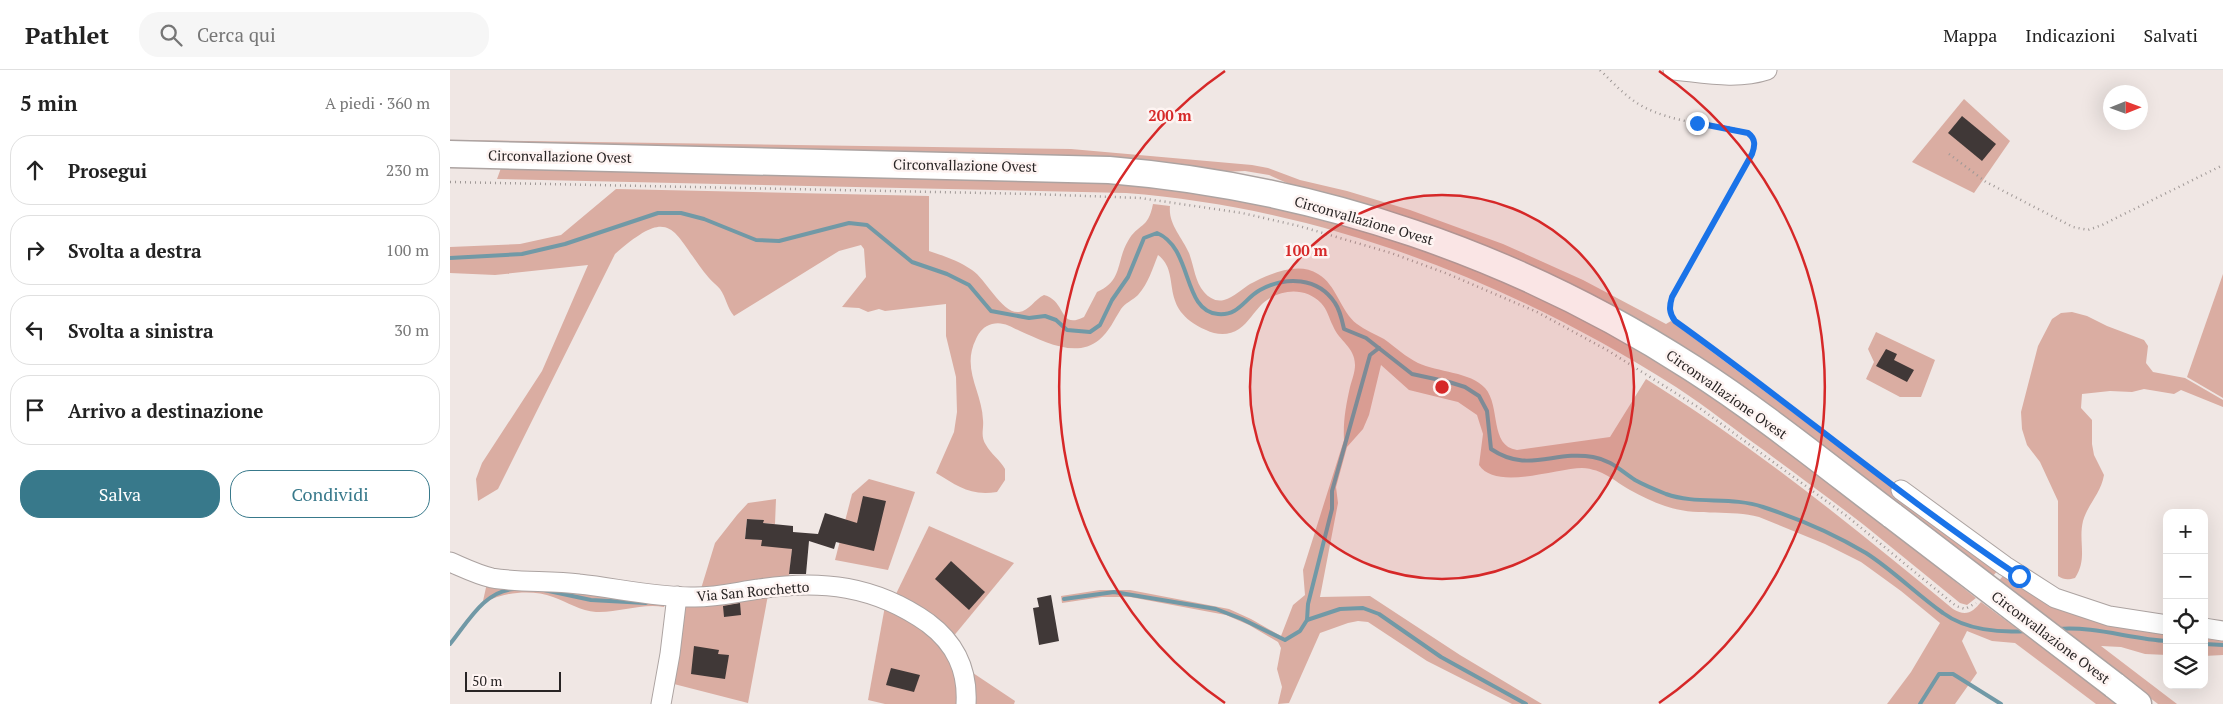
<!DOCTYPE html>
<html lang="it">
<meta charset="utf-8">
<style>
:root{--surface:#fff;--page:#f6f6f6;--text:#222;--muted:#767676;--line:#e0e0e0;--accent:#38798b}
body{margin:0;font-family:"PT Serif",serif;background:var(--page);color:var(--text)}
.controls{position:absolute;right:15px;bottom:15px;display:grid;overflow:hidden;border-radius:10px;box-shadow:0 5px 20px #0002}
.controls button{width:45px;height:45px;display:grid;place-items:center;padding:0;border:0;border-bottom:1px solid var(--line);background:var(--surface);color:var(--text);font:25px sans-serif}
.compass{position:absolute;left:1653px;top:15px;width:45px;height:45px;border-radius:50%;background:var(--surface);box-shadow:0 5px 20px #0002;rotate:89deg}
.scale{position:absolute;left:15px;bottom:12px;width:96px;box-sizing:border-box;padding-left:5px;border:2px solid #282424;border-top:0;font-size:14px;line-height:18px;white-space:nowrap;color:#282424;-webkit-text-stroke:4px #fef4f2;paint-order:stroke}
.stop{position:absolute;width:15px;height:15px;margin:-11px;border:4px solid #1a73e8;border-radius:50%;background:#fff}
.stop.end{background:#1a73e8;border-color:#fff;box-shadow:0 1px 5px #0008}
.list{margin:0;padding:0;list-style:none}
h2{display:flex;justify-content:space-between;align-items:center;height:65px;margin:0;padding:0 20px;font-size:21px}
h2 small{font-size:16px;font-weight:400;color:var(--muted)}
.list li{display:grid;grid-template-columns:32px 1fr auto;gap:15px;align-items:center;box-sizing:border-box;height:70px;margin:0 10px 10px;padding:0 10px;border:1px solid var(--line);border-radius:20px}
.list b{display:block;font-size:19px;white-space:nowrap}
.list em{font-size:16px;font-style:normal;color:var(--muted)}
.actions{display:flex;gap:10px;padding:15px 20px}
.actions a{flex:1;padding:11px 0;border:1px solid var(--accent);border-radius:20px;text-align:center;font-size:18px;color:var(--accent)}
.actions .main{background:var(--accent);color:#fff}
.icon{flex:none;width:28px;height:28px;fill:none;stroke:currentColor;stroke-width:2;stroke-linecap:round;stroke-linejoin:round}
.map{position:relative;flex:none;width:1773px;height:634px;overflow:hidden}
header{display:flex;align-items:center;gap:30px;box-sizing:border-box;height:70px;padding:0 25px;background:var(--surface);border-bottom:1px solid var(--line)}
header strong{font-size:24px}
nav{display:flex;gap:28px;margin-inline-start:auto;font-size:18px}
.search{width:350px;height:45px;background:var(--page);display:flex;align-items:center;gap:12px;box-sizing:border-box;padding:0 18px;border-radius:20px;color:var(--muted);font-size:19px}
main{display:flex}
aside{flex:1;background:var(--surface)}
.map>svg:first-child{display:block}
</style>
<header>
<strong>Pathlet</strong>
<div class="search"><svg class="icon" aria-label="search" viewBox="0 0 24 24"><circle cx="10" cy="10" r="6"/><path d="M15 15l6 6"/></svg>Cerca qui</div>
<nav><a>Mappa</a><a>Indicazioni</a><a>Salvati</a></nav>
</header>
<main>
<aside>
<h2>5 min<small>A piedi · 360 m</small></h2>
<ul class="list">
<li><svg class="icon" aria-label="ahead" viewBox="0 0 24 24"><path d="M12 20V5M6 11l6-6 6 6"/></svg><div><b>Prosegui</b></div><em>230 m</em></li>
<li><svg class="icon" aria-label="right" viewBox="0 0 24 24"><path d="M7 20v-9h11M14 6l5 5-5 5"/></svg><div><b>Svolta a destra</b></div><em>100 m</em></li>
<li><svg class="icon" aria-label="left" viewBox="0 0 24 24"><path d="M17 20v-9H6M10 6l-5 5 5 5"/></svg><div><b>Svolta a sinistra</b></div><em>30 m</em></li>
<li><svg class="icon" aria-label="arrive" viewBox="0 0 24 24"><path d="M6 21V4h12l-3 4 3 4H6"/></svg><div><b>Arrivo a destinazione</b></div></li>
</ul>
<div class="actions"><a class="main">Salva</a><a>Condividi</a></div>
</aside>
<div class="map">
<svg width="1773" height="634" viewBox="0 0 1773 634">
<rect width="100%" height="100%" fill="#f0e7e4"/>
<g fill="#daada2">
<path d="M1514,29L1560,71L1524,123L1462,92Z"/>
<path d="M0,70L621,79L802,95L818,98L850,110L897,121L960,140L1053,174L1133,210L1216,254L1221,251L1550,498L1542,507L1279,309L819,105L795,101L772,102L0,73Z"/>
<path d="M51,98L651,110L791,127L955,171L1107,233L1251,316L1384,415L1526,528L1517,535L1510,533C1478,507 1446,481 1414,455C1382,430 1348,406 1315,381C1285,360 1257,337 1226,317C1061,212 872,138 676,123L47,109Z"/>
<path d="M166,119L479,126V181C494,186 509,191 522,200C536,209 552,244 569,242C579,241 585,229 594,225C617,231 608,260 634,247L647,222C673,211 666,191 678,171C688,153 698,160 703,134L720,136C718,154 732,167 739,183C744,196 745,212 754,222C759,228 766,232 774,230C784,227 792,219 800,214C819,204 848,191 868,204C887,215 890,241 907,254C915,260 925,264 934,269C945,277 956,287 968,293C987,302 1021,302 1035,318C1051,336 1039,376 1067,380L1160,367L1196,309C1305,377 1405,458 1503,539C1516,547 1523,542 1531,532L1669,634H1646L1565,573L1542,571L1517,561L1512,571L1527,603L1505,634H1437L1461,602L1490,553L1451,521L1411,492L1375,474L1309,447C1279,439 1245,447 1215,436C1203,432 1191,426 1180,420C1164,411 1153,399 1132,398C1107,398 1046,421 1029,395L1033,364L1027,345L1008,332L959,320L931,295L919,345L913,359L897,377L886,417L888,433L870,527L920,526L1010,585L1092,634H1062L977,591L918,552L908,551L898,553L870,563L839,633L828,634L832,617L827,599L831,578L828,572L799,555L776,545L680,527H652L612,533L611,526L650,520H680L779,539L801,549L831,566L843,535L855,525L853,500L894,370C893,351 896,335 900,317C902,310 905,302 905,295C905,277 889,271 883,256C879,248 877,239 871,233C855,216 828,219 812,234C804,242 798,253 789,259C779,266 766,265 756,260C706,238 733,204 708,185C702,200 699,212 688,225C683,230 675,233 671,239C664,250 659,262 649,270C626,289 593,271 570,261C561,257 553,251 542,254C534,256 529,262 526,269C511,299 532,321 533,350C534,359 530,366 536,375C541,384 550,390 555,399V410L547,422C519,426 508,416 486,403L504,362L507,342L506,307L496,266V234L435,241L429,239L418,242L409,238L392,237L416,207L414,179L411,175L389,181L284,246C277,238 276,227 270,219C267,215 262,212 259,208C222,164 225,131 165,184L48,419L28,431L26,409L32,393L92,301L138,195L45,205L0,203V177L70,174L111,165Z"/>
<path d="M1773,204V328L1737,307Z"/>
<path d="M1622,242L1637,246L1657,256L1694,270L1698,276L1696,293L1703,302L1735,308L1773,330V337L1731,320L1724,324L1694,319L1682,322L1660,321L1632,324L1631,338L1642,350V374L1644,385L1654,405C1651,423 1638,434 1633,451C1628,472 1638,488 1625,508C1618,510 1614,510 1608,506V431L1590,392L1577,375L1572,359L1571,342L1588,276L1602,249L1611,243Z"/>
<path d="M1426,262L1485,290L1471,327H1450L1416,309L1424,292L1418,279Z"/>
<path d="M419,409L465,422L438,500L385,490L402,424Z"/>
<path d="M326,429L325,454L313,453V450L297,449L295,468L312,470L342,479L339,508L250,522L265,473L287,445L298,433Z"/>
<path d="M479,456L564,493L502,568L445,526Z"/>
<path d="M1556,502L1717,559V585L1695,584L1671,577L1651,576L1727,634H1708L1548,512Z"/>
<path d="M37,513L214,530V537C191,533 169,543 146,542C131,541 117,532 103,527C83,519 53,522 36,532L33,531Z"/>
<path d="M318,525L298,633L220,613L231,533Z"/>
<path d="M435,536L457,547L499,582L512,634H435L418,630Z"/>
<path d="M1754,562L1773,565V585L1754,586Z"/>
<path d="M520,601L565,631L564,634H521Z"/>
</g>
<g fill="none" stroke-linecap="round" stroke-linejoin="round">
<g stroke="#7199a6" stroke-width="4">
<path d="M0,188L72,184L115,174L208,143H231L254,149L306,170L329,171L399,153L417,155L462,192L497,204L519,215L541,241L579,248L595,246L606,250L617,260L640,262L650,255L662,230L678,207L694,168L707,163C743,178 732,241 768,244C789,246 795,228 810,220C836,206 868,207 885,233C890,240 892,250 894,259L916,268L962,304L999,312L1015,317L1029,326L1037,341L1041,379C1078,404 1104,380 1143,387C1161,390 1171,401 1185,410C1194,415 1206,420 1216,424C1247,435 1281,426 1313,437C1347,448 1384,464 1416,483C1444,501 1466,524 1493,543C1516,560 1550,563 1576,561"/>
<path d="M94,520L141,530L196,533"/>
<path d="M614,529L664,522L766,539L792,549L835,570L850,561L857,550L858,534L882,439V421L920,285L929,278"/>
<path d="M857,550L890,539L913,538L929,544L991,587L1076,634"/>
<path d="M1608,559C1644,556 1681,569 1717,571"/>
<path d="M0,574C18,552 34,521 64,519"/>
<path d="M1754,574L1773,575"/>
<path d="M1470,634L1489,604H1503L1551,634"/>
</g>
</g>
<g fill="#403837">
<path d="M1512,46L1546,74L1532,91L1498,63Z"/>
<path d="M1436,279L1447,284L1444,290L1464,300L1457,312L1426,296Z"/>
<path d="M413,426L436,431L424,481L386,472L384,479L359,471L356,504H339L342,479L311,476L312,470L295,469L297,449L314,450L313,453L343,456V462L368,464L375,443L407,453Z"/>
<path d="M501,491L535,522L519,540L485,509Z"/>
<path d="M601,525L609,571L589,575L583,538L589,537L587,528Z"/>
<path d="M290,533L291,545L274,547L273,536Z"/>
<path d="M244,576L269,580L268,584L279,585L275,609L241,604Z"/>
<path d="M441,598L470,605L464,622L436,615Z"/>
</g>
<g fill="none" stroke-linecap="round" stroke-linejoin="round">
<g stroke="#aca3a1" stroke-width="21">
<g id="minor">
<path d="M1223,0C1254,3 1287,10 1317,0"/>
<path d="M1451,420L1555,496L1605,528L1659,546L1717,555"/>
<path d="M0,492C14,498 28,505 42,508C70,513 101,510 129,514C166,518 204,527 241,527C264,528 287,522 309,519C371,509 426,516 478,553C506,574 518,600 516,634"/>
<path d="M1754,558L1773,561"/>
<path d="M211,634L220,584L227,526"/>
</g>
</g>
<g stroke="#aca3a1" stroke-width="29">
<g id="highway">
<path d="M0,84L659,100C867,117 1067,185 1242,298C1312,343 1377,396 1443,446"/>
<path d="M1664,615L1688,634"/>
</g>
</g>
<g stroke="#9f9896" stroke-width="2.5" stroke-dasharray="1 4" stroke-linecap="butt">
<path d="M1150,0C1179,29 1189,40 1231,50C1250,55 1287,54 1302,66L1305,74L1302,84L1222,227C1219,237 1219,243 1225,251L1293,300L1439,411"/>
<path d="M1499,84L1536,112L1623,157L1638,160L1652,155L1773,95"/>
<path d="M0,112L583,124L690,128L792,143L849,156L941,183L998,204L1087,242L1157,280L1251,339L1398,447L1506,536L1515,539L1526,533"/>
</g>
<use href="#minor" stroke="#fff" stroke-width="19"/>
<use href="#highway" stroke="#fff" stroke-width="26"/>
<g stroke="#aca3a1" stroke-width="29" stroke-linecap="butt">
<path id="highway-bridge" d="M1443,446L1664,615"/>
</g>
<use href="#highway-bridge" stroke="#fff" stroke-width="26"/>
</g>
<g fill="none" stroke-linecap="round" stroke-linejoin="round">
<path stroke="#1a73e8" stroke-width="6" d="M1247,53L1298,63C1306,69 1305,76 1302,84L1222,227C1219,237 1219,243 1225,251C1341,334 1451,427 1569,506"/>
</g>
<circle cx="992" cy="317" r="192" fill="#d62828" fill-opacity=".12"/>
<g fill="none" stroke="#d62828" stroke-width="2.5">
<circle cx="992" cy="317" r="192"/>
<path d="M775 633A384 384 0 0 1 775 1M1209 1A384 384 0 0 1 1209 633"/>
</g>
<g text-anchor="middle" dominant-baseline="central" stroke-width="5" stroke-linejoin="round" paint-order="stroke">
<g font-size="14" fill="#282424" stroke="#fef4f2">
<text transform="translate(110 86) rotate(1)">Circonvallazione Ovest</text>
<text transform="translate(515 95) rotate(1)">Circonvallazione Ovest</text>
<text transform="translate(914 150) rotate(16)">Circonvallazione Ovest</text>
<text transform="translate(1277 324) rotate(35)">Circonvallazione Ovest</text>
<text transform="translate(303 521) rotate(-5)">Via San Rocchetto</text>
<text transform="translate(1601 567) rotate(37)">Circonvallazione Ovest</text>
</g>
</g>
<circle cx="992" cy="317" r="8" fill="#d62828" stroke="#fef4f2" stroke-width="2.5"/>
<g font-size="15" text-anchor="middle" font-weight="bold" fill="#d62828" stroke="#fef4f2" stroke-width="5" stroke-linejoin="round" paint-order="stroke">
<text x="720" y="51">200 m</text>
<text x="856" y="186">100 m</text>
</g>
</svg>
<div class="controls">
<button>+</button>
<button>−</button>
<button><svg class="icon" aria-label="locate" viewBox="0 0 24 24"><circle cx="12" cy="12" r="6"/><path d="M12 2v4M12 18v4M2 12h4M18 12h4"/></svg></button>
<button><svg class="icon" aria-label="layers" viewBox="0 0 24 24"><path d="M12 4l9 5-9 5-9-5zM3 14l9 5 9-5"/></svg></button>
</div>
<svg class="compass" viewBox="-18 -18 36 36"><path d="M0-13l5 13h-10z" fill="#e53935"/><path d="M0 13l5-13h-10z" fill="#767676"/></svg>
<div class="scale">50 m</div>
<div class="stop" style="left:1569px;top:506px"></div>
<div class="stop end" style="left:1247px;top:53px"></div>
</div>
</main>
